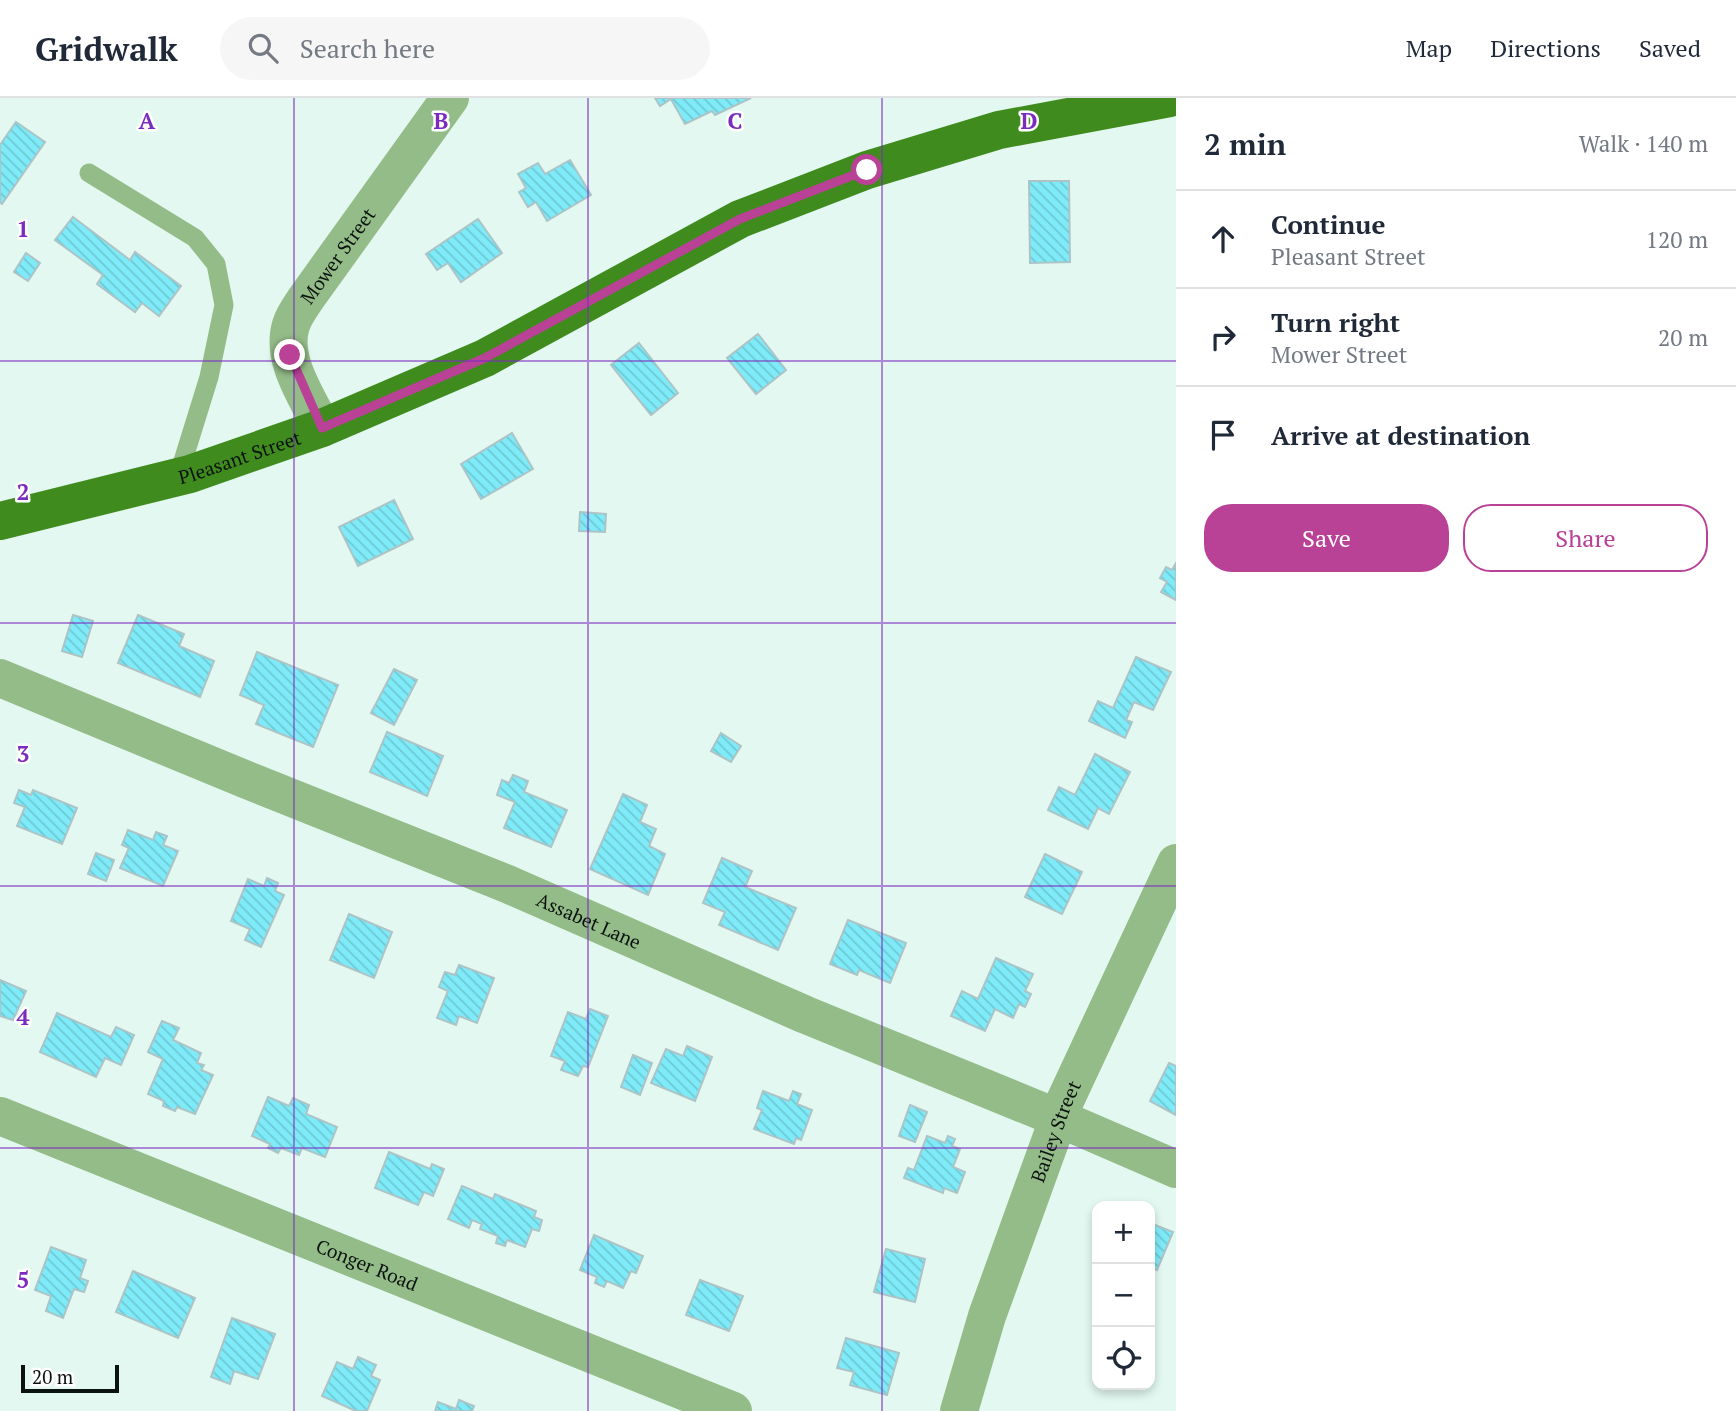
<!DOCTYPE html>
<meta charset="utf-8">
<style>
:root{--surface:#fff;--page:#f6f6f7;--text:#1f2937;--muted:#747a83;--line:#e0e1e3;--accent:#b94196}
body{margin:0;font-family:"PT Serif",serif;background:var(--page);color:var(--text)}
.controls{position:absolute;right:21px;bottom:21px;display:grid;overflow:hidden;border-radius:14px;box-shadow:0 4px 10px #0003}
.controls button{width:63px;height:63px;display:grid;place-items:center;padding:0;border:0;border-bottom:2px solid var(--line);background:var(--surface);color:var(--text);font:35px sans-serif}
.scale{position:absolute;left:21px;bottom:18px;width:98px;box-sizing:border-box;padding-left:7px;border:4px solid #0b1310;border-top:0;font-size:19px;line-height:24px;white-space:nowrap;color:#0b1310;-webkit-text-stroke:5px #fff;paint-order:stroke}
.stop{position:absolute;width:21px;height:21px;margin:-16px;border:5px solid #b94196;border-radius:50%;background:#fff}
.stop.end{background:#b94196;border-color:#fff;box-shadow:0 2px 7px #0008}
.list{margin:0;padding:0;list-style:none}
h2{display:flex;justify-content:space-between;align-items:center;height:91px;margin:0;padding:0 28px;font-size:30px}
h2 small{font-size:23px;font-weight:400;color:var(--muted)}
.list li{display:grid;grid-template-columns:46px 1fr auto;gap:21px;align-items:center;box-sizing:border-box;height:98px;padding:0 28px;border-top:2px solid var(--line)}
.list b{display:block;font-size:26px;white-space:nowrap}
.list p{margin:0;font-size:23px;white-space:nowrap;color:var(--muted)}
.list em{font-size:23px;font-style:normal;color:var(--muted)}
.actions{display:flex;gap:14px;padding:21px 28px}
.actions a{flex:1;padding:16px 0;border:2px solid var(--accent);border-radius:28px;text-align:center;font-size:24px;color:var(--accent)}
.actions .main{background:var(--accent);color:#fff}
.icon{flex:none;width:38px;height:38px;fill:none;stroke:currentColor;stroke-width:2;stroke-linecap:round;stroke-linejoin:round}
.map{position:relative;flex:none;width:1176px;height:1313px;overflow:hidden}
header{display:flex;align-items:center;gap:42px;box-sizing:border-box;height:98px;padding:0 35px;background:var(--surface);border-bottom:2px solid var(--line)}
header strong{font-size:33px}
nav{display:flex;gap:38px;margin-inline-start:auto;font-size:24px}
.search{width:490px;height:63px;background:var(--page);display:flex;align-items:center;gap:18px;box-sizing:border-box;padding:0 24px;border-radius:38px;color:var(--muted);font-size:26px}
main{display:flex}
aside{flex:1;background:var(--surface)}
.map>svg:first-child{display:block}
</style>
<header>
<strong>Gridwalk</strong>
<div class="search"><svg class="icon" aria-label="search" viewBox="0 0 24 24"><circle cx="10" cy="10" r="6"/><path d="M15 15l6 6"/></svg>Search here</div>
<nav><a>Map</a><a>Directions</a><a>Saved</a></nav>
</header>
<main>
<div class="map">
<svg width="1176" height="1313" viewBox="0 0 1176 1313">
<defs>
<pattern id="building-back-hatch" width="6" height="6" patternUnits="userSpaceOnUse" patternTransform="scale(1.75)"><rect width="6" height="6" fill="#7febf8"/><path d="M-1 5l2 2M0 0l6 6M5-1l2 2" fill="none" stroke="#6cc9d4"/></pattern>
</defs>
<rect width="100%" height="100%" fill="#e2f8f0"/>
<g fill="url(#building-back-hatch)" stroke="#adc4c7" stroke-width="2">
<path d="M655,0H751L715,17L712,13L685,26L671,1L660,8Z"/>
<path d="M16,24L45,44L2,106L0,104V47Z"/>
<path d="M570,62L591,97L547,123L536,104L528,109L519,94L526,90L518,76L538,65L545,76Z"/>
<path d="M1029,83H1069L1070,164L1030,165Z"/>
<path d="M73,119L130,162L135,154L181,188L159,218L142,205L135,214L97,186L103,177L55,142Z"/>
<path d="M478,121L502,155L461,184L448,165L437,172L426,156Z"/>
<path d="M26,155L40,165L28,183L14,174Z"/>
<path d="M758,236L786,272L756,296L727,260Z"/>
<path d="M639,245L678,295L651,317L611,267Z"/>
<path d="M512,335L533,371L481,401L461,366Z"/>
<path d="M394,402L413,441L358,468L339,429Z"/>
<path d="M580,414L606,416L605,434L579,433Z"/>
<path d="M1176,465V502L1161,494L1167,484L1160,480L1166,469L1172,472Z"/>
<path d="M73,517L93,523L82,559L62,553Z"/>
<path d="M138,517L184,536L179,548L214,563L200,599L118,565Z"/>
<path d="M257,554L338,587L313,649L256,626L264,607L240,597Z"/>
<path d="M1136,559L1171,574L1153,612L1134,604L1126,622L1132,624L1125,640L1089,623L1098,603L1113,610Z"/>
<path d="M394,571L417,582L394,627L371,615Z"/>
<path d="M387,634L443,658L427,698L370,674Z"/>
<path d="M721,635L741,648L731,664L711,653Z"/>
<path d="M1095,656L1130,674L1109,716L1098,710L1088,731L1048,712L1059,689L1075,697Z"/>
<path d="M513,677L528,683L524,694L567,712L551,749L504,730L515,704L497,697L502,682L509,685Z"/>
<path d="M19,692L31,697L33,692L77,710L62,746L17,728L25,709L14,705Z"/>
<path d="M623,696L647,707L640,724L656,731L649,748L665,756L648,797L590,771Z"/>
<path d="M128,732L153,742L156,734L167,738L163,747L178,753L163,788L120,770L129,750L122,747Z"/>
<path d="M96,755L114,762L106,783L88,776Z"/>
<path d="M1045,756L1082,774L1062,816L1025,799Z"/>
<path d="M722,760L752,773L745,789L796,810L778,852L719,827L725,814L703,805Z"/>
<path d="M267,780L278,785L275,793L284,797L261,849L245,842L250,831L231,823L248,781L264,788Z"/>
<path d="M349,816L392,834L374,880L330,862Z"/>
<path d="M848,822L906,845L890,885L859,872L857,877L830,866Z"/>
<path d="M996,860L1033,876L1025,893L1031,896L1025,909L1019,906L1013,920L995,911L985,933L951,918L962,893L978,901Z"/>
<path d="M459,867L494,880L477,925L459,918L456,927L437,920L448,893L439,889L445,874L455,877Z"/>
<path d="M0,882L26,893L13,922L0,918Z"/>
<path d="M590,911L608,918L588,969L583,968L578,978L561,972L565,963L551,958L568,914L586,921Z"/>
<path d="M57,915L111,939L116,929L134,937L121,967L105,960L96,979L40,954Z"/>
<path d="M162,923L179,930L173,942L201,955L197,965L204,967L201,972L213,977L195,1016L177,1009L175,1013L163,1008L164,1003L148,996L163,961L148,954Z"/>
<path d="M687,948L712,959L695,1003L651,985L666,951L683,958Z"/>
<path d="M633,957L652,965L640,997L621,989Z"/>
<path d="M1169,965L1176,968V1017L1150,1003Z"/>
<path d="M763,993L789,1003L793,993L801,996L797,1006L812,1012L801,1042L796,1040L794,1046L754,1031L762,1012L757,1010Z"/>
<path d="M268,999L289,1008L293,1000L309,1007L306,1016L337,1029L325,1059L302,1050L299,1057L281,1050L278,1055L268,1050L270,1046L252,1038Z"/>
<path d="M910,1007L927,1014L915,1044L899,1038Z"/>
<path d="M927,1038L945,1045L948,1038L955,1041L952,1048L960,1051L953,1069L965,1074L957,1095L944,1090L943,1095L904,1080L908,1070L914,1072Z"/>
<path d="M389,1054L430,1071L432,1066L444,1071L433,1098L424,1094L418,1107L375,1090Z"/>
<path d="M462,1088L493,1101L495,1096L536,1113L534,1119L542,1122L539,1133L532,1131L525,1149L507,1142L505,1148L496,1145L498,1138L480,1131L482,1126L472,1122L469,1130L448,1121Z"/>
<path d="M1150,1125L1173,1134L1157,1172L1150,1170Z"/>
<path d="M594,1137L643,1158L636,1175L631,1173L623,1190L607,1183L604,1189L595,1185L597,1179L580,1172Z"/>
<path d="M51,1149L86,1162L80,1180L88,1183L84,1194L74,1191L63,1220L46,1213L51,1198L35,1192Z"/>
<path d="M886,1151L925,1161L915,1204L874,1194Z"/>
<path d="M133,1173L195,1200L178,1240L116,1214Z"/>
<path d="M700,1182L743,1198L729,1233L686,1217Z"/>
<path d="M232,1220L275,1236L258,1281L234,1273L230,1286L211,1279Z"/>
<path d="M846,1240L899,1255L887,1297L850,1287L854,1274L837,1270Z"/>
<path d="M358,1259L376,1267L371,1278L380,1282L367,1313H356L322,1298L337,1264L353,1271Z"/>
<path d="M459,1302L474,1308L472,1313H435L438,1304L456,1311Z"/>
</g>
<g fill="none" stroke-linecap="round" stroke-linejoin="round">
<path stroke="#94bc88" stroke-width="19" d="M89,75L195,140L216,166L224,207L209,279L178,379"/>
<g stroke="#94bc88" stroke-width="38">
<path id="s1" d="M322,330C308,300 280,262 291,227C294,217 301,208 307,199L450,0"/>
<path id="s2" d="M0,580L247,682L505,785L806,917L1058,1020L1176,1071"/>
<path id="s3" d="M0,1018L733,1313"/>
</g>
<path stroke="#94bc88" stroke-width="38" id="s4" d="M959,1313L987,1218L1064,1005L1176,765"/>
<path stroke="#408b1e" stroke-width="38" id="s5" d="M0,423L190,376L322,330L485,260L740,121L867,72L999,32L1170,0"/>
</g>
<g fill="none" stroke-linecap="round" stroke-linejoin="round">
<path stroke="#b94196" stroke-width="9" d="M290,257L322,330L485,260L740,121L867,72"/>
</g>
<path fill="none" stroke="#7b2cbf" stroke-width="2" stroke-opacity="0.55" d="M294,0V1313M588,0V1313M882,0V1313M0,263H1176M0,525H1176M0,788H1176M0,1050H1176"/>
<g text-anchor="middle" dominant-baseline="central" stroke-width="5" stroke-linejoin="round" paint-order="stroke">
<g font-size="19" fill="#0b1310" stroke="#fff">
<text stroke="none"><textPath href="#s1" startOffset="194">Mower Street</textPath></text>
<text stroke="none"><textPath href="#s5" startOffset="248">Pleasant Street</textPath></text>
<text stroke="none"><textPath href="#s2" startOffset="637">Assabet Lane</textPath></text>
<text stroke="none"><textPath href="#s4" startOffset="296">Bailey Street</textPath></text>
<text stroke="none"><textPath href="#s3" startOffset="396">Conger Road</textPath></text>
</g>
</g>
<g font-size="23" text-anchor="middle" font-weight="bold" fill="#7b2cbf" stroke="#fff" stroke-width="5" stroke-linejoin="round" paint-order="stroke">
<text x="147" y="31">A</text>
<text x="441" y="31">B</text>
<text x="735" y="31">C</text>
<text x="1029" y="31">D</text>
<text x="23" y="139">1</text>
<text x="23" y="402">2</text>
<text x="23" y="664">3</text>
<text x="23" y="927">4</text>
<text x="23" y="1190">5</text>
</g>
</svg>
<div class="controls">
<button>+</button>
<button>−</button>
<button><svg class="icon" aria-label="locate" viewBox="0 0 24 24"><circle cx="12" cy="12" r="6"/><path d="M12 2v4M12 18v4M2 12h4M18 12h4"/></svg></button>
</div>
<div class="scale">20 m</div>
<div class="stop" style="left:867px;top:72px"></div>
<div class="stop end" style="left:290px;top:257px"></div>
</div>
<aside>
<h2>2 min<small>Walk · 140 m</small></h2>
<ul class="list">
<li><svg class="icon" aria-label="ahead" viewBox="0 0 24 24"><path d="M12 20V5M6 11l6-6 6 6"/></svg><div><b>Continue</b><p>Pleasant Street</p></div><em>120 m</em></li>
<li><svg class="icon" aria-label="right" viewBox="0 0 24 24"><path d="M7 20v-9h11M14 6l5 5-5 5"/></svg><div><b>Turn right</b><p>Mower Street</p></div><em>20 m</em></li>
<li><svg class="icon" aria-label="arrive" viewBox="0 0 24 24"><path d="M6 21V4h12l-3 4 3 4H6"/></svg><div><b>Arrive at destination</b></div></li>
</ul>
<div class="actions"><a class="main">Save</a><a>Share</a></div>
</aside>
</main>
